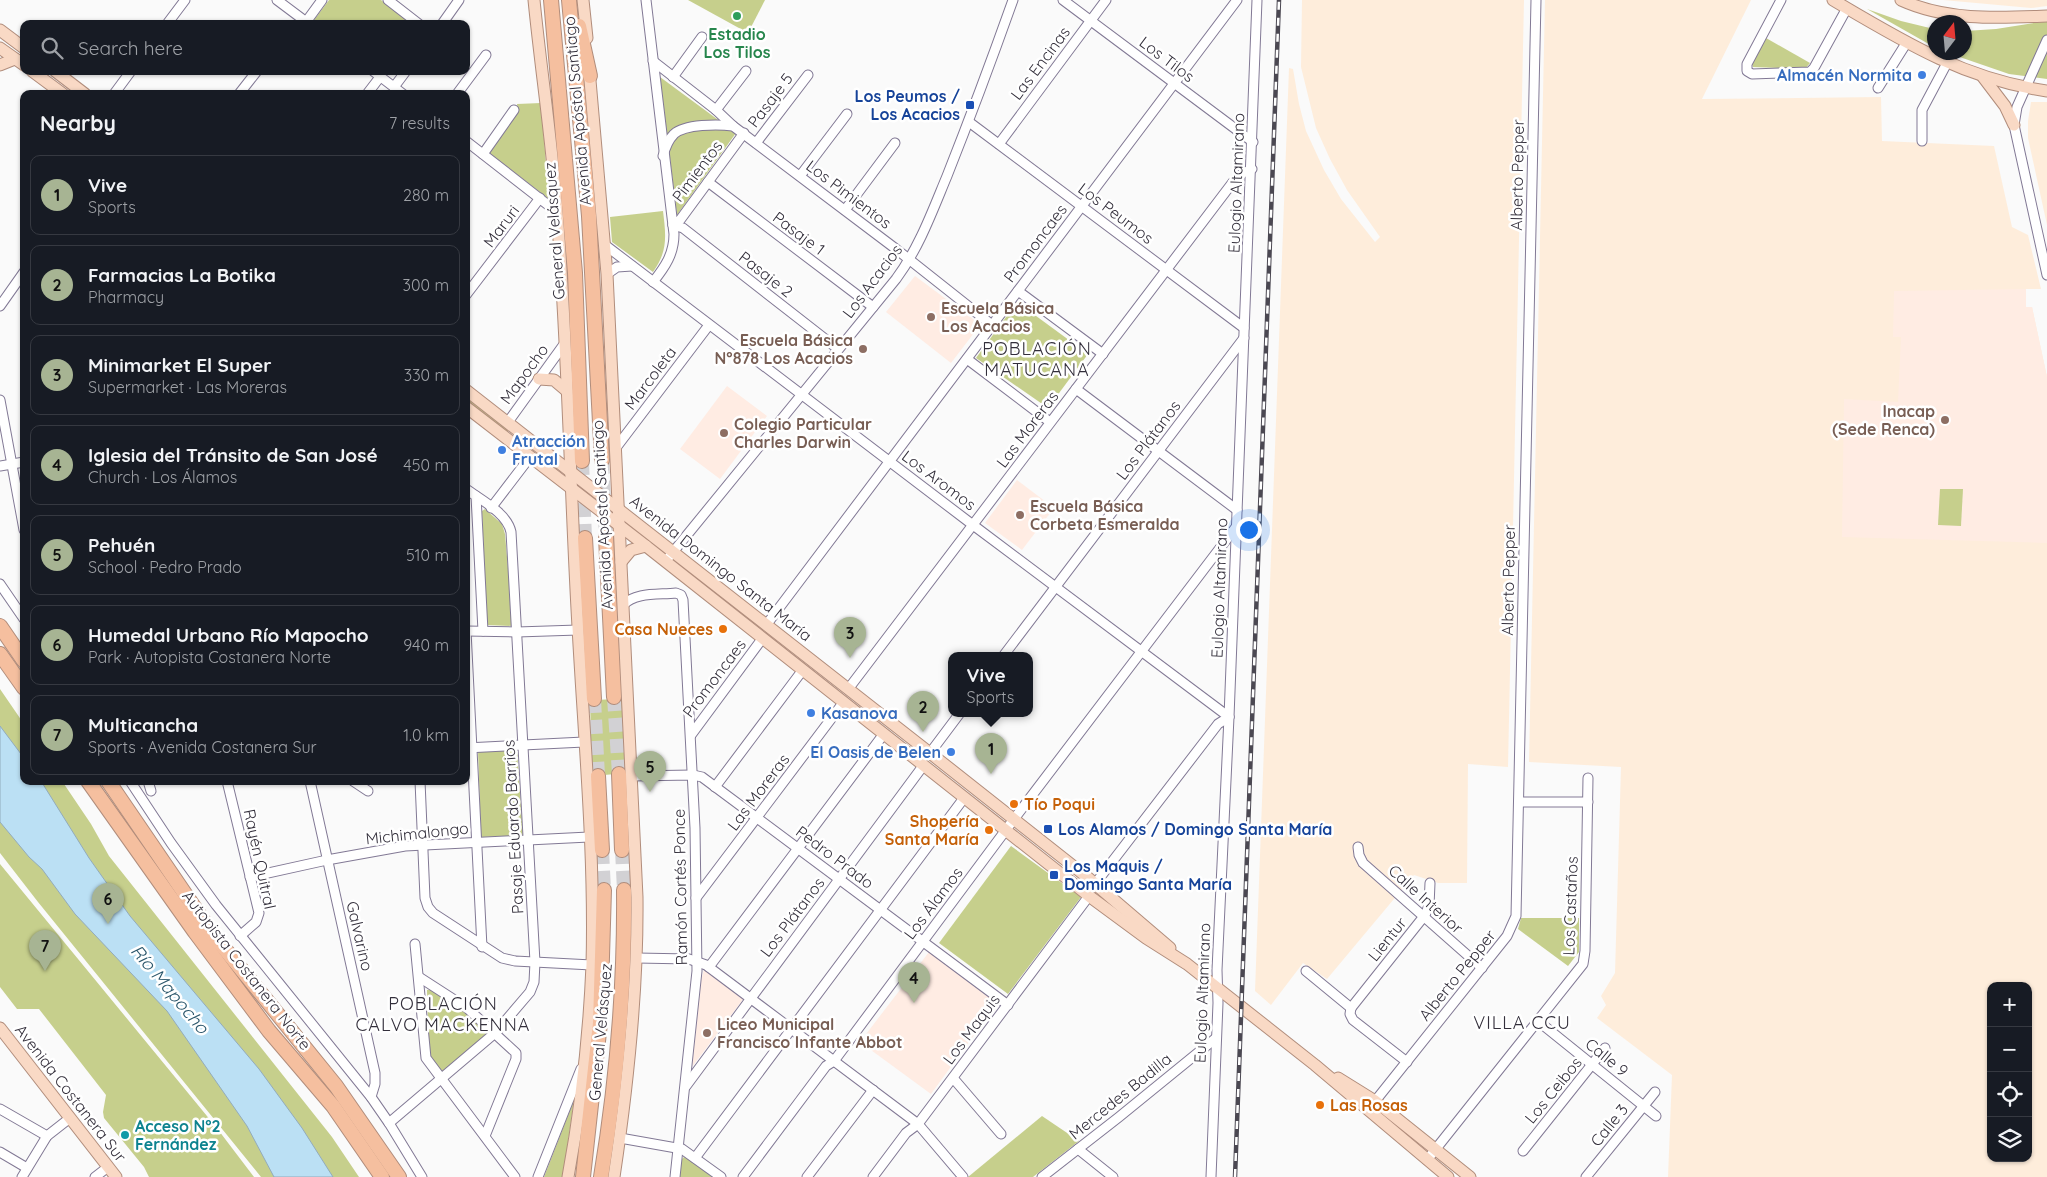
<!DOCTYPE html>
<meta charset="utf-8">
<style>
:root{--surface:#171b24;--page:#20242c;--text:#f1f3f6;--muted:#9ea1a6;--line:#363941;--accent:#a7b493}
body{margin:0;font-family:Quicksand,sans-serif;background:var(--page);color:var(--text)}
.controls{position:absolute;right:15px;bottom:15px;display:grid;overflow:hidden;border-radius:10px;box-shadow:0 1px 4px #0004}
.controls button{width:45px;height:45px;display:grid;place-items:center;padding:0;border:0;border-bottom:1px solid var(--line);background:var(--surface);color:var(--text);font:25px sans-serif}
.compass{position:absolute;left:1927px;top:15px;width:45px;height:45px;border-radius:50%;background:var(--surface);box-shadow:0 1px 4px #0004;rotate:16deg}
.you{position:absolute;left:1248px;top:529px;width:18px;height:18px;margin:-12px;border:4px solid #fff;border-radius:50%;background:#1a73e8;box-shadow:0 0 0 8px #1a73e833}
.badge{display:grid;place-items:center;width:32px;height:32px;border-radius:50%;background:var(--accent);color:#111;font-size:16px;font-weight:700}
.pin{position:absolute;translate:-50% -41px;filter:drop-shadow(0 1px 2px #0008)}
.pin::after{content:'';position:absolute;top:26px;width:18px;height:15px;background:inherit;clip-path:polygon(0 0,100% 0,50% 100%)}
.popup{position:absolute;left:948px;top:652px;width:85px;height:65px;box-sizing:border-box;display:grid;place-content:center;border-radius:10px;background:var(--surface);filter:drop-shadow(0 1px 4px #0005);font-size:16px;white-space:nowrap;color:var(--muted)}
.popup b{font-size:19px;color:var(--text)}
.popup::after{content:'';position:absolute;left:50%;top:100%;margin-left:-10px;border:10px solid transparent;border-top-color:var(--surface)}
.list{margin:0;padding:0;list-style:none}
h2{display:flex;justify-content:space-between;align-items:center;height:65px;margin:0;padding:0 20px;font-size:21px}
h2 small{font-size:16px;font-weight:400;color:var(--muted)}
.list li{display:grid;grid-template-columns:32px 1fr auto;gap:15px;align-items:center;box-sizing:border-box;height:80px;margin:0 10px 10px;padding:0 10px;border:1px solid var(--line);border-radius:10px}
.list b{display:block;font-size:19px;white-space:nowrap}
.list p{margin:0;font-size:16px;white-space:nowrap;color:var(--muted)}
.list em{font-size:16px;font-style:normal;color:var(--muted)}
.icon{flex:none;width:28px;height:28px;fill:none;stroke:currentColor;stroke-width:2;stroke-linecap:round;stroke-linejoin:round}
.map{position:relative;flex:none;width:2047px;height:1177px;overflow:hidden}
.search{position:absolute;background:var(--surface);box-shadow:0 1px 4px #0004;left:20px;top:20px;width:450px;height:55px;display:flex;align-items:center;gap:12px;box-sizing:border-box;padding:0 18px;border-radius:10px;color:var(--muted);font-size:19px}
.panel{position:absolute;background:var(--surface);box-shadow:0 1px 4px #0004;left:20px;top:90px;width:450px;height:695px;border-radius:10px}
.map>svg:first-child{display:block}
</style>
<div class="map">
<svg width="2047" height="1177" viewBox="0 0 2047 1177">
<rect width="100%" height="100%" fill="#fafafa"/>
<g fill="#feeddb" fill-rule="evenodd">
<path d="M1302,0H1524L1508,767L1468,764L1467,883H1438L1414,875L1327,979L1303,963L1271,1005L1255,991L1289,68L1293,69L1299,104L1306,131L1324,170L1341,199L1375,242L1380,237L1347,190L1330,159L1316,128L1301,67Z"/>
<path d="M1545,0H1751L1702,99L1881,97L1882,141L1994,146L2012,227L2028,235L2041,289H2026V307H2032L2047,377V1177H1668L1672,1075L1597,1018L1606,1005L1601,996L1615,973L1621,767L1529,762ZM1991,986H2028V1158H1991Z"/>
<path d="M1943,0H2047V6L2031,8Z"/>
<path d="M2031,102H2047V225L2028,138V121Z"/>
</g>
<g fill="#ffece3">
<path d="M915,276L977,322V329L951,363L886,312Z"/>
<path d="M2026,289V307H2032L2047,377V543L1842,537L1844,399L1898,402L1901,337H1893L1894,291Z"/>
<path d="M727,386L767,416L720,479L680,449Z"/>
<path d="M1017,480L1054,508L1022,550L985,523Z"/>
<path d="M929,952L998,1002L931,1094L860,1042Z"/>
<path d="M704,970L744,998L692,1067L701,980Z"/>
</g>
<g fill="#c6cf8c">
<path d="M329,0H381L413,24H319L314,20Z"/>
<path d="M688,0H765L748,33Z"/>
<path d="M1867,9L1901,21L1934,29V47Z"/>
<path d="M2047,21V79L2009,74L1948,53L1964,52L1965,31L1996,29Z"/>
<path d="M1766,38L1810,63L1805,69L1753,67L1752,64Z"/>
<path d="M660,77L736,133L677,215Z"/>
<path d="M541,103L549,199L489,153L518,112L517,104Z"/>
<path d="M663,211C666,236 668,251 653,272L612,242L610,217Z"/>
<path d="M1017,302L1088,354L1048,408L976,358Z"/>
<path d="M466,397L509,430L506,433L466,402Z"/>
<path d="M1940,489H1963L1961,526L1938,525Z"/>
<path d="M485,509L502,524L505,534L513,626L487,625L482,511Z"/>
<path d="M0,689L24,724V781H62L91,824L109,856L332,1137L359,1177H261L38,902L0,853Z"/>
<path d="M624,699L628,773L592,776L590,700Z"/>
<path d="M517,750L523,836L481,837L478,751Z"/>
<path d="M1011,846L1081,897L1008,994L939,943Z"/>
<path d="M0,864L216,1127L254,1177H149L144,1167L104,1118L103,1112L106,1095L39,1009H17L0,987Z"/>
<path d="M1521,918H1579V952L1568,966L1518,929Z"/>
<path d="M432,989L460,1007L488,1033L441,1073L429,1059L427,990Z"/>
<path d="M574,1100L563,1177H544Z"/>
<path d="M1042,1116L1079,1141L1033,1177H968Z"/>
<path d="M684,1157L687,1158L713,1177H678L680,1161Z"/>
</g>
<path fill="#bbe0f4" stroke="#92abbc" d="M0,726L24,758V781H41L89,858L130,916L259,1069L302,1128L333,1177H274L247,1126L167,1011L75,914L42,869L29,857L0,822Z"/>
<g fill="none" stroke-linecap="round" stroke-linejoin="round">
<g stroke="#d2d1d4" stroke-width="14" stroke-dasharray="14 7" stroke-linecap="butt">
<path d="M602,460L606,537"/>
<path d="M582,461L585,538"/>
<path d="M614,697L619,774"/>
<path d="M594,699L598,776"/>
<path d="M602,850L604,890"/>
<path d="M622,850L624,890"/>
</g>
<g stroke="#827995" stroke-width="11">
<g id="minor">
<path d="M277,0L309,24"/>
<path d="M388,0L419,24"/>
<path d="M646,0L674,234C674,254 665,267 653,282"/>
<path d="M1063,0L1253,142"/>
<path d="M1781,0L1747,64V71L1752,74L1810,72L1814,68L1847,8"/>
<path d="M306,22L322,0"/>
<path d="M167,24L185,0"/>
<path d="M442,24L459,0"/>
<path d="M2047,40L2017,107L2014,125L2047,275"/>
<path d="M653,61L716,110L733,126"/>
<path d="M373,71L403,94"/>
<path d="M673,77L702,37"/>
<path d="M394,87L406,71"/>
<path d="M1878,88L1907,42"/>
<path d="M114,94L131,71"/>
<path d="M239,94L257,71"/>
<path d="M367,94L380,77"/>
<path d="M457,94L486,55"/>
<path d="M716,110L746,71"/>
<path d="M969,122L1244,328"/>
<path d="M466,141L557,212"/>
<path d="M1922,141V110L1947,63"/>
<path d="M756,143L808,75"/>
<path d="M999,144L1106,0"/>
<path d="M483,154L514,110"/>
<path d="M663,156C665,148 668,140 674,134C685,124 718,124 733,126L896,249L992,325"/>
<path d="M800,176L847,114"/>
<path d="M708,182L873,307"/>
<path d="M845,210L895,143"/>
<path d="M673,225L683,228L838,349"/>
<path d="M673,225L680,220L744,133"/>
<path d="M605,245L973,525L1229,717"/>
<path d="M607,274L617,267L632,266"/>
<path d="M1018,291L1103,354"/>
<path d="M466,295L540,198"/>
<path d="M0,306L24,272"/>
<path d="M967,359L1050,422"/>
<path d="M1076,389L1237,510"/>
<path d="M0,400L24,530"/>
<path d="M508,422L565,343"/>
<path d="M615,449L709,325"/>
<path d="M0,466L24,462"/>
<path d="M476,496L483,631"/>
<path d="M491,508L530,457"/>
<path d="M669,557L896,279C919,248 932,212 947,176C970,118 992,59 1013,0"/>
<path d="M0,584L24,619"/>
<path d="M623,605C636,592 658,595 676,593L681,595L683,600L695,828L697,971L675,1177"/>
<path d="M767,624L1237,0"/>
<path d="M466,631L482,947"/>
<path d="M466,631L517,632L578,630"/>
<path d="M1004,655L1244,338"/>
<path d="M849,688L1233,182L1243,173L1252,169"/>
<path d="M691,735L762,639"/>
<path d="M466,748L584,742"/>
<path d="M930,753L960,713"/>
<path d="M631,776L693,775L702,777L1008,1005"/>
<path d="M130,781L171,843L216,905L371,1097L389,1123L422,1177"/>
<path d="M148,781L151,791"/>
<path d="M227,781L259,913L256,922L240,936"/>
<path d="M310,781L375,1073V1084L371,1097"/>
<path d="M353,781L368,791"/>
<path d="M420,781L425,898L428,907L433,913L502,958L515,961L592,965"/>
<path d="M715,787L802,671"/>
<path d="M1519,802H1588"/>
<path d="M1358,847L1359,855L1363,863L1482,968"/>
<path d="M250,877L327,860L405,846L589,837"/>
<path d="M1095,884L1218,724L1229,717"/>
<path d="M696,898L843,703"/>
<path d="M415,944L426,1058L515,1177"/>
<path d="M637,958L689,959L706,965L918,1124L963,1177"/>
<path d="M709,967L883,735"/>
<path d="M1306,971L1351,1008"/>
<path d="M419,977L467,1008L516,1053V1059L485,1136"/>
<path d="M1351,1008L1425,915L1429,906L1430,883"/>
<path d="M1351,1008L1350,1014L1353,1020L1407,1062"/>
<path d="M1538,1021L1656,1116"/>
<path d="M953,1078L1001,1134"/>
<path d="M686,1086L923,766"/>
<path d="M1372,1105L1507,936L1516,916L1536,0"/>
<path d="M0,1109L47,1136"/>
<path d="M389,1123L495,1033L530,992L534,982L535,962L511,532C507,513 481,500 466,489"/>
<path d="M620,1138L682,1149L721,1177"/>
<path d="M1078,1149L1113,1177"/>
<path d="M1523,1151L1605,1048"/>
<path d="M0,1152L27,1168"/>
<path d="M695,1158L964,798"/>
<path d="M1427,1160L1583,964L1585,951L1588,778"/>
<path d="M22,1177L47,1136L70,1118"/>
<path d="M95,1177L108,1167"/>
<path d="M538,1177L581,1069"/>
<path d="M743,1177L826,1066L834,1061L1014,819L1236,527"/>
<path d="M807,1177L873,1090"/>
<path d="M873,1177L906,1133L918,1124L1089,896"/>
<path d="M1042,1177L1119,1117L1216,1038"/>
<path d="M1211,1177L1218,1003L1217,970L1229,717L1257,0"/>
<path d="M1586,1177L1655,1092"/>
</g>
</g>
<g stroke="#b18d7c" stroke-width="13">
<g id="major">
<path d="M534,0C541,71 552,141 557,212C568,350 570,489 578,627C584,738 595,854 592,965C589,1036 581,1107 568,1177"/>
<path d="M583,0L587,38"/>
<path d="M1833,0C1904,42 1964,79 2047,91"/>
<path d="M1901,0C1947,21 1998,18 2047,16"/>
<path d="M0,30L24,48"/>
<path d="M0,48L24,65"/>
<path d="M0,65L15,59"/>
<path d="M589,69L607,274L637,897C638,992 628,1084 614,1177"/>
<path d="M32,71L63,94"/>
<path d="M55,71L85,94"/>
<path d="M1983,77L2005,106L2014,125"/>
<path d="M539,379L554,380L567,391"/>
<path d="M466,390L930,753L1087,877L1170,948"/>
<path d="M466,407L646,546L1089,896L1146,938L1187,964L1315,1065L1448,1177"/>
<path d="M621,562L631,550L646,546"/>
<path d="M0,1028L116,1177"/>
<path d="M1338,1078L1375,1101L1470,1177"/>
</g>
</g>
<g stroke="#b18d7c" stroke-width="16">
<g id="highway">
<path d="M551,0L575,273L582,461"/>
<path d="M569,0L589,216L602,460"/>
<path d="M579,26L590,76"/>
<path d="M606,537L614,697"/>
<path d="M585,538L594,699"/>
<path d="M0,626L24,661"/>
<path d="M0,654L24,688"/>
<path d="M619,774L622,850"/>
<path d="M598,776L602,850"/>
<path d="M88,781L195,932L269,1031L333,1106L382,1177"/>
<path d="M108,781L211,932L336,1086L399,1177"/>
<path d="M583,1177L600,1023L604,890"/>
<path d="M601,1177C617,1081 625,987 624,890"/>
</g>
</g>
<use href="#minor" stroke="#fff" stroke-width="9"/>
<use href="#major" stroke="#f9d9c5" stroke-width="11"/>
<use href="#highway" stroke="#f5bf9f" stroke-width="14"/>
<g stroke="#4b4852" stroke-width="4.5">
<path id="rail" d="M1235,1177L1279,0"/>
</g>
<use href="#rail" stroke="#fff" stroke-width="2.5" stroke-dasharray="8" stroke-linecap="butt"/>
</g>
<circle fill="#2e9e5b" stroke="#fff" stroke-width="2" cx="737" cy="16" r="5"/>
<g fill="#3f7fe0" stroke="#fff" stroke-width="2">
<circle cx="1922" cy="75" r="5"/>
<circle cx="502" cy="450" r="5"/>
<circle cx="811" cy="713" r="5"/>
<circle cx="951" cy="752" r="5"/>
</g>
<g fill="#1a4fb4" stroke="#fff" stroke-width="2">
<rect x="965" y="100" width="10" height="10" rx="2.5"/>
<rect x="1043" y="824" width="10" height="10" rx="2.5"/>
<rect x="1049" y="870" width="10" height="10" rx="2.5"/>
</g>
<g fill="#8d6e63" stroke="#fff" stroke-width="2">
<circle cx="931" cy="317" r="5"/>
<circle cx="863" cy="349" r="5"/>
<circle cx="1945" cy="420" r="5"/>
<circle cx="724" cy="433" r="5"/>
<circle cx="1020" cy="515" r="5"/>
<circle cx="707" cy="1033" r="5"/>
</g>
<g fill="#e8710a" stroke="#fff" stroke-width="2">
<circle cx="723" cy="629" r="5"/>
<circle cx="1014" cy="804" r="5"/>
<circle cx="989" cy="830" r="5"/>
<circle cx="1320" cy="1105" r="5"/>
</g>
<circle fill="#0f9aa8" stroke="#fff" stroke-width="2" cx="125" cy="1135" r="5"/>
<g text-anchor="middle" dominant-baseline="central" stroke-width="5" stroke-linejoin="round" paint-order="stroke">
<g font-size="16" font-weight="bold" fill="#27864d" stroke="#fff">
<text x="737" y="34">Estadio<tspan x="737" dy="18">Los Tilos</tspan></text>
</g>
<g font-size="16" fill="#332f3b" stroke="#fff">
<text transform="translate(1167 59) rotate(37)">Los Tilos</text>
<text transform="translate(1040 63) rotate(-53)">Las Encinas</text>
<text transform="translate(770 100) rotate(-53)">Pasaje 5</text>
<text transform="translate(577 111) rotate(-95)">Avenida Apóstol Santiago</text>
<text transform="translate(697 171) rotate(-53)">Pimientos</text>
<text transform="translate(1517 175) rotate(-89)">Alberto Pepper</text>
<text transform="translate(1236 183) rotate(-88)">Eulogio Altamirano</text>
<text transform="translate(849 194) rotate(37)">Los Pimientos</text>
<text transform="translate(1116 213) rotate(37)">Los Peumos</text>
<text transform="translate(501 226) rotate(-53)">Maruri</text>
<text transform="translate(554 231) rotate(-94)">General Velásquez</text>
<text transform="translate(799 233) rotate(37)">Pasaje 1</text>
<text transform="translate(1035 243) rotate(-53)">Promoncaes</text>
<text transform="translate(766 274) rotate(38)">Pasaje 2</text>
<text transform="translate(872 281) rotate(-53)">Los Acacios</text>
<text transform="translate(524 374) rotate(-54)">Mapocho</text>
<text transform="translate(650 378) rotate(-53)">Marcoleta</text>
<text transform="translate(1027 429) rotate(-53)">Las Moreras</text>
<text transform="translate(1148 440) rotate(-53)">Los Plátanos</text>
<text transform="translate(939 480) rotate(37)">Los Aromos</text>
<text transform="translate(602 515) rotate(-93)">Avenida Apóstol Santiago</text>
<text transform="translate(721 568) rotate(38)">Avenida Domingo Santa María</text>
<text transform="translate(1508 580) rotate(-89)">Alberto Pepper</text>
<text transform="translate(1219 588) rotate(-88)">Eulogio Altamirano</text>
<text transform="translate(714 678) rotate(-53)">Promoncaes</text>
<text transform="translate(758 792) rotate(-53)">Las Moreras</text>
<text transform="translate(513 827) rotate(-93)">Pasaje Eduardo Barrios</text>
<text transform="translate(417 833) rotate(-6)">Michimalongo</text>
<text transform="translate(835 857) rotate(37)">Pedro Prado</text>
<text transform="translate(260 859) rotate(78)">Rayén Quitral</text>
<text transform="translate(680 887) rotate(-91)">Ramón Cortés Ponce</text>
<text transform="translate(1426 899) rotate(42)">Calle Interior</text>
<text transform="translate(933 903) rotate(-53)">Los Álamos</text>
<text transform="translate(1570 906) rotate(-88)">Los Castaños</text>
<text transform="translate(792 917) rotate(-53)">Los Plátanos</text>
<text transform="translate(360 936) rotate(77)">Galvarino</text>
<text transform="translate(1387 939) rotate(-51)">Lientur</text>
<text transform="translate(247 970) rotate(52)">Autopista Costanera Norte</text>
<text transform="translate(1457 975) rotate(-51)">Alberto Pepper</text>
<text transform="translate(1202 993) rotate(-88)">Eulogio Altamirano</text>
<text transform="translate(971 1029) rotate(-53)">Los Maquis</text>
<text transform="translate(600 1032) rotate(-85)">General Velásquez</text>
<text transform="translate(1607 1057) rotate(39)">Calle 9</text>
<text transform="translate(1553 1090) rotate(-51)">Los Ceibos</text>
<text transform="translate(71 1093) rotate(52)">Avenida Costanera Sur</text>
<text transform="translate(1120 1096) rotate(-39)">Mercedes Badilla</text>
<text transform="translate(1609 1125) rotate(-51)">Calle 3</text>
</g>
<g font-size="16" font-weight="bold" fill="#366cbe" stroke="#fff" text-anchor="end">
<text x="1912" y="75">Almacén Normita</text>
<text x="512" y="441" text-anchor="start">Atracción<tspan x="512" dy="18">Frutal</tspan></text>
<text x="821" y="713" text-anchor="start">Kasanova</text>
<text x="941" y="752">El Oasis de Belen</text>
</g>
<g font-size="16" font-weight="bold" fill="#164399" stroke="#fff" text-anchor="start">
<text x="960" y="96" text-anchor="end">Los Peumos /<tspan x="960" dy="18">Los Acacios</tspan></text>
<text x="1058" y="829">Los Alamos / Domingo Santa María</text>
<text x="1064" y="866">Los Maquis /<tspan x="1064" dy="18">Domingo Santa María</tspan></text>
</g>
<g font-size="16" font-weight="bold" fill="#785e54" stroke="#fff" text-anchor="start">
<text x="941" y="308">Escuela Básica<tspan x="941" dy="18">Los Acacios</tspan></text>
<text x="853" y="340" text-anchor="end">Escuela Básica<tspan x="853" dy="18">N°878 Los Acacios</tspan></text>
<text x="1935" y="411" text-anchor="end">Inacap<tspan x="1935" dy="18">(Sede Renca)</tspan></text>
<text x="734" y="424">Colegio Particular<tspan x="734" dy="18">Charles Darwin</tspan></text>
<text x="1030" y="506">Escuela Básica<tspan x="1030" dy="18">Corbeta Esmeralda</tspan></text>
<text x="717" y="1024">Liceo Municipal<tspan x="717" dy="18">Francisco Infante Abbot</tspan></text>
</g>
<g font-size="16" font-weight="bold" fill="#c56008" stroke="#fff" text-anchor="end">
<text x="713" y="629">Casa Nueces</text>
<text x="1024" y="804" text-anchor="start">Tío Poqui</text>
<text x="979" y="821">Shopería<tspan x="979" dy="18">Santa María</tspan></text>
<text x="1330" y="1105" text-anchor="start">Las Rosas</text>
</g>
<g font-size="16" font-weight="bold" fill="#0d838f" stroke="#fff" text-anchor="start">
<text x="135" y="1126">Acceso N°2<tspan x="135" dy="18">Fernández</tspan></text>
</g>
<g font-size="18" letter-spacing="1" fill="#332f3b" stroke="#fff">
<text x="1037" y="348">POBLACIÓN<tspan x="1037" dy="21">MATUCANA</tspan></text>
<text x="443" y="1003">POBLACIÓN<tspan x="443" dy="21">CALVO MACKENNA</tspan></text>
<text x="1522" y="1022">VILLA CCU</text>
</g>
<g font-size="18" font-style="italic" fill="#2a566b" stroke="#fff">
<text transform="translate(170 989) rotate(50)">Río Mapocho</text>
</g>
</g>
</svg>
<div class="controls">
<button>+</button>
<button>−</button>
<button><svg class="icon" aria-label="locate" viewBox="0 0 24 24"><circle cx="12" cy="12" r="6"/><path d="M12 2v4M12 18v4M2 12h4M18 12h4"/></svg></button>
<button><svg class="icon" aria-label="layers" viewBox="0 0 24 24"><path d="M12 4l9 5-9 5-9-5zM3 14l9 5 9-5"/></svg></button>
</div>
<svg class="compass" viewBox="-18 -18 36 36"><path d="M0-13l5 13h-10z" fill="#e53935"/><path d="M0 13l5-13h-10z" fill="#9ea1a6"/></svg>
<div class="you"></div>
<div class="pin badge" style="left:991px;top:774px">1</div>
<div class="popup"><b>Vive</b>Sports</div>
<div class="pin badge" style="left:923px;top:732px">2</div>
<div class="pin badge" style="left:850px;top:658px">3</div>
<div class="pin badge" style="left:914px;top:1003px">4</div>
<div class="pin badge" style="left:650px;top:792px">5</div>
<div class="pin badge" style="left:108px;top:924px">6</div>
<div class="pin badge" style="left:45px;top:971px">7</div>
<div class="search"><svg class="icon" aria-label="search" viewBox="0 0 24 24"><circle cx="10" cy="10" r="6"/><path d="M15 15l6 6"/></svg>Search here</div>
<section class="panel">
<h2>Nearby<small>7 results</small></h2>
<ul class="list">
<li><span class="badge">1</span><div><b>Vive</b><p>Sports</p></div><em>280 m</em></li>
<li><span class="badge">2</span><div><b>Farmacias La Botika</b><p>Pharmacy</p></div><em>300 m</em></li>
<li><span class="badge">3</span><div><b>Minimarket El Super</b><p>Supermarket · Las Moreras</p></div><em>330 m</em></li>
<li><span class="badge">4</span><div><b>Iglesia del Tránsito de San José</b><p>Church · Los Álamos</p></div><em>450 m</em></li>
<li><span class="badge">5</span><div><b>Pehuén</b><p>School · Pedro Prado</p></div><em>510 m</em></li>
<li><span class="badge">6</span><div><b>Humedal Urbano Río Mapocho</b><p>Park · Autopista Costanera Norte</p></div><em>940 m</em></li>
<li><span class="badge">7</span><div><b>Multicancha</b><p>Sports · Avenida Costanera Sur</p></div><em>1.0 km</em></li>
</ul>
</section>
</div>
